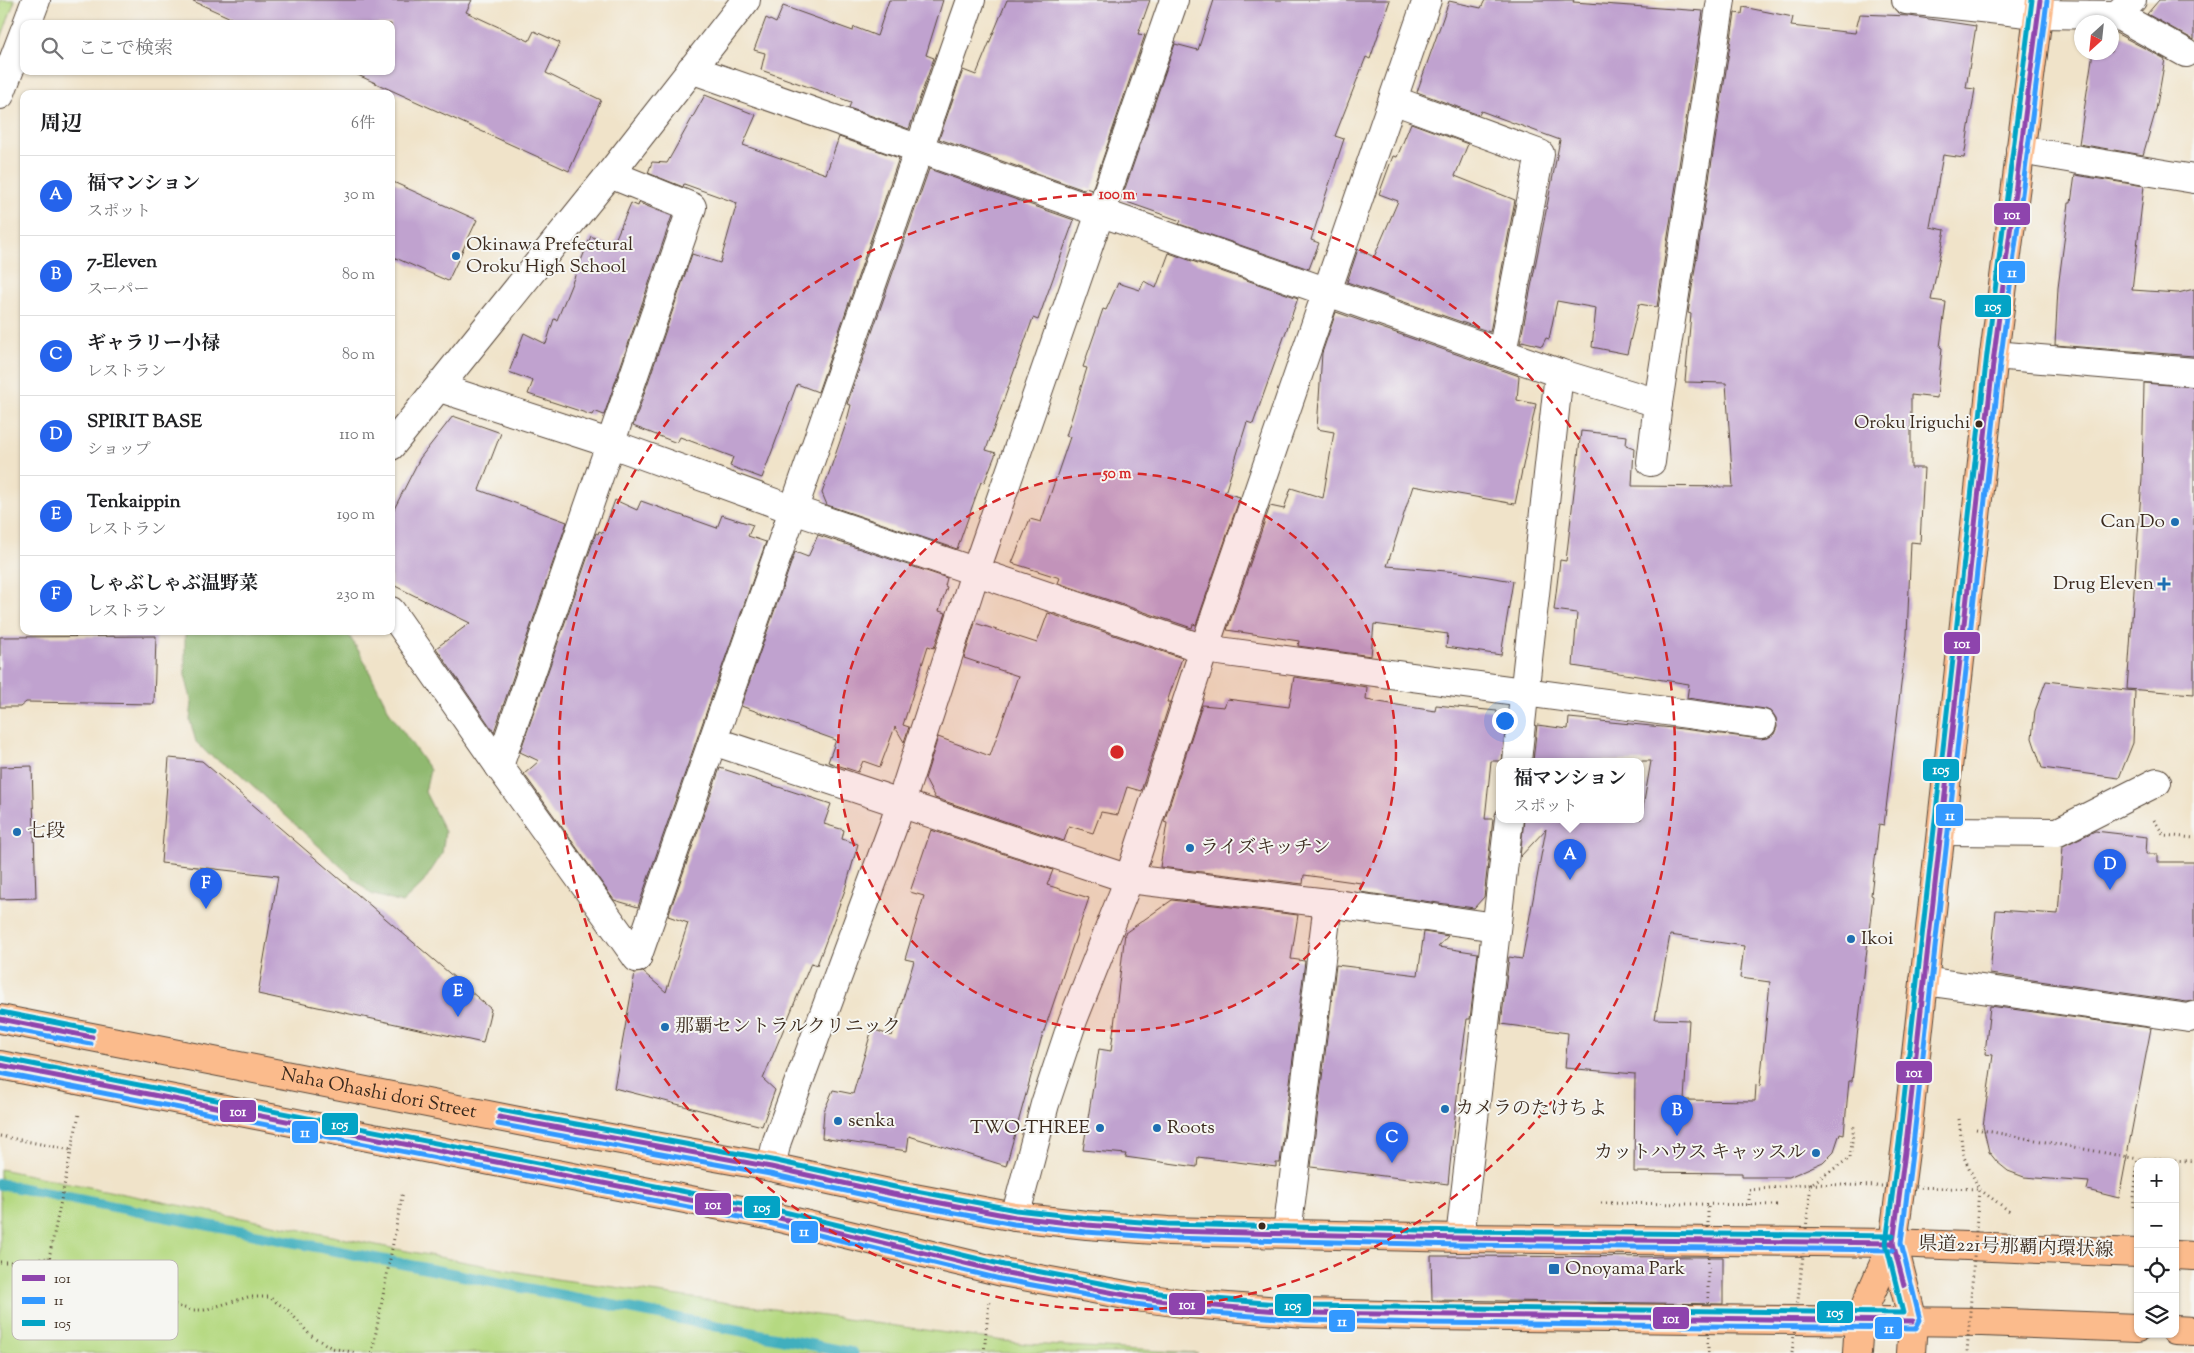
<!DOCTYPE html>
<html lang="ja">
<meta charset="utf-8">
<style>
:root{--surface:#fff;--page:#f6f6f6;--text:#202124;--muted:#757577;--line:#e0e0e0;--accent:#2563eb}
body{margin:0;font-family:"Sorts Mill Goudy","Noto Serif JP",serif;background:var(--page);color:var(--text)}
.controls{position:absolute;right:15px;bottom:15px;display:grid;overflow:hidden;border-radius:10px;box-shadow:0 1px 4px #0004}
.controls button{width:45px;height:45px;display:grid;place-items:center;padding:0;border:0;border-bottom:1px solid var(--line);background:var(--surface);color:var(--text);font:25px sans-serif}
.compass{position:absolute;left:2074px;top:15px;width:45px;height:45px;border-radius:50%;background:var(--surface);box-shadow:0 1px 4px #0004;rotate:207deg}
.you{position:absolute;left:1504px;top:720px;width:18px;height:18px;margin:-12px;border:4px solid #fff;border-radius:50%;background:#1a73e8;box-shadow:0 0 0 8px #1a73e833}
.badge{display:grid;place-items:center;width:32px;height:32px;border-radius:50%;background:var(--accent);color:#fff;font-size:16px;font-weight:700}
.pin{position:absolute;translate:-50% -41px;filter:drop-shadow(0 1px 2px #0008)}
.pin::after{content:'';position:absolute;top:26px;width:18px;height:15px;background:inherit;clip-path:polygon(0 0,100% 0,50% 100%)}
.popup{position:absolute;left:1496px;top:758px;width:148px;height:65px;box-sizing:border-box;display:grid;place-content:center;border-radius:10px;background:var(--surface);filter:drop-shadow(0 1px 4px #0005);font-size:16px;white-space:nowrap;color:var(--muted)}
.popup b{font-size:19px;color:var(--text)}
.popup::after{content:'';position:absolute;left:50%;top:100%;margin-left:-10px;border:10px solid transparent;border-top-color:var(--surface)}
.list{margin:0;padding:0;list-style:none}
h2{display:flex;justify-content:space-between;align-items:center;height:65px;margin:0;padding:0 20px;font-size:21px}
h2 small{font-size:16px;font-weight:400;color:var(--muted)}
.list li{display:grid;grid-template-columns:32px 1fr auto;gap:15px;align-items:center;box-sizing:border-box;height:80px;padding:0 20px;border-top:1px solid var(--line)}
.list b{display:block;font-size:19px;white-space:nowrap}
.list p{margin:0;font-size:16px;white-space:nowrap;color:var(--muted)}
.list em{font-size:16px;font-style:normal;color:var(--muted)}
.icon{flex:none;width:28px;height:28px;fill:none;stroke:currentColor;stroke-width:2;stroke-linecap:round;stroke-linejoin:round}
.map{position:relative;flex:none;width:2194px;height:1353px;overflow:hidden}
.search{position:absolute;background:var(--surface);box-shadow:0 1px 4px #0004;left:20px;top:20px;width:375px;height:55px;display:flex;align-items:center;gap:12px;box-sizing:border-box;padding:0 18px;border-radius:10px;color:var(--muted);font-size:19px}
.panel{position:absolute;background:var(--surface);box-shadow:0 1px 4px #0004;left:20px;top:90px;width:375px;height:545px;border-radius:10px}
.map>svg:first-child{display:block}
</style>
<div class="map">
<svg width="2194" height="1353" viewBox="0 0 2194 1353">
<rect width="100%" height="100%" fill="#f6f6f2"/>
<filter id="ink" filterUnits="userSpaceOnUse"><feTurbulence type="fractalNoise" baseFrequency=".02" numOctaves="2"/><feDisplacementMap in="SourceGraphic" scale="10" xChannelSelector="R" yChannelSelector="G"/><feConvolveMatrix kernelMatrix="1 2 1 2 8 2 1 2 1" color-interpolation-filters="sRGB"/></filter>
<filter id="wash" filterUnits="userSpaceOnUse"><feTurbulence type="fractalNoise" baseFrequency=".0096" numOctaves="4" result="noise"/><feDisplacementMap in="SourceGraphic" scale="20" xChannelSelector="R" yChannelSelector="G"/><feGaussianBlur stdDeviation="1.12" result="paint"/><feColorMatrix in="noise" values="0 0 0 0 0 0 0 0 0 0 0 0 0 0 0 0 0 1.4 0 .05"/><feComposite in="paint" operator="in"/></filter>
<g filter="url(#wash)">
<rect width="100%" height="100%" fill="#f0e3c9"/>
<g fill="#b5d981" stroke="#788250">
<path d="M0,0H15L0,41Z"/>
<path d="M0,1169L391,1248L556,1279L1026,1344L1198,1353H0Z"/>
</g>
<path fill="#90b96f" stroke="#667246" d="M187,631H346L360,653L390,713L430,770L425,792L445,832L442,854L423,883L402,903L371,894L238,772L208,754L196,742L190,720L192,703L185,675V636Z"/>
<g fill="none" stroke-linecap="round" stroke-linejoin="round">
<path stroke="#41afbe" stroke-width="11" d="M0,1184L853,1353"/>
</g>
<g id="blocks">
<g fill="#c0a2cf" fill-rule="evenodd">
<path d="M191,0H472L466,12L529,41L534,31L560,43L546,73L601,100L569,171L349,71H391V24H244Z"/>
<path d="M889,0H943L926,55L934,58L909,129L849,108L851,102L761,70L765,53L754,50L766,18L776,23L783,6L853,31L854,27L877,36Z"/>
<path d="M1007,0H1150L1138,34L1145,35L1092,190L1085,188L1084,190L939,139L963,70L976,75Z"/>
<path d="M1214,0H1390L1370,59L1366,57L1335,136L1344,139L1311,240L1319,243L1309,269L1179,224L1181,221L1121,200L1175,44L1198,50Z"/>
<path d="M1485,0H1574L1573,2L1703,11L1657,307L1639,304L1627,354L1592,347L1596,308L1557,301L1549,339L1546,338L1542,346L1522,341V343H1520L1560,140L1481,111L1479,115L1417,92L1449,1L1481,8Z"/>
<path d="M2159,0H2194V40L2147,14Z"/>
<path d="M1743,7L1793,17L1791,26L1855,33L1860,14L1909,16L1976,26L1966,88L1975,89L1964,158L1943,155L1930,227L1945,230L1931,300L1946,302L1940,347L1942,348L1937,398L1911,395V468H1924L1920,543L1911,542L1907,635L1884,825L1879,824L1871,895L1873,896L1852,1081H1849L1844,1134L1840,1133L1834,1151L1823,1162L1789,1177H1742V1173L1634,1172L1635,1074L1565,1068L1568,1033L1501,1024L1509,957L1522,959L1546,829L1520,857L1524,819H1641L1651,761H1533L1537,725L1568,729L1569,718L1683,729L1760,739L1768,738L1774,734L1777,727L1776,718L1772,712L1765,709L1687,698L1689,684L1573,666L1577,613L1554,610L1560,560L1566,561L1581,431L1627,436L1626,445L1634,448L1632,486L1733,487L1726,383L1685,382L1691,314L1688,313L1735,13L1742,14ZM1670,935L1744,946L1740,978L1770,982L1760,1086L1756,1085L1755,1101L1684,1100L1689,1020L1655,1019Z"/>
<path d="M2112,31L2165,59L2156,110L2143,155L2079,144L2093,52H2112Z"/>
<path d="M705,95L756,115L743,145L826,174L839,137L899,158L818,392L797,384L762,478L730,466L733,457L680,437L677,443L633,426L692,254L720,263L737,203L684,184L683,187L648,173L652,162L667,163Z"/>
<path d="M1411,123L1468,144L1455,176L1515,200L1490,332L1347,282L1358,249L1374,257L1398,201L1379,194L1393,156L1397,157Z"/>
<path d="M929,169L1074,220L1038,320L1033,318L986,450L996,453L984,483L981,482L957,549L827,505L822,493L846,424L851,405L847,404Z"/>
<path d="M2075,175L2144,186L2132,290L2178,293L2194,289V356L2055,345L2058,288L2069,203H2071Z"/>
<path d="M391,181L477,220L448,281L391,256Z"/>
<path d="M631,203L638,206L639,203L672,216L604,415L594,411L592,415L528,394L533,381L509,372L524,333L546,344L554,319L557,320L591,236L612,247Z"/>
<path d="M1169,253L1298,298L1253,424L1247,422L1225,493L1240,497L1196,625L1193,624L1192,628L1058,583L1060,578L1012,563L1030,519L1041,522L1070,437L1066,436L1087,368L1083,367L1103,309L1106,310L1118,283L1140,290L1144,281L1156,288Z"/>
<path d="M1336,312L1519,376L1517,400L1536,404L1515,504L1413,486L1387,566L1458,572L1513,581L1501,655L1446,647L1448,634L1374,624L1371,656L1298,646L1299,641L1227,630L1270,506L1284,509L1291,488L1323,498L1334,432L1317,429L1322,353Z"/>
<path d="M2144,383L2194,387V694L2127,689L2142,478Z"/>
<path d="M453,416L501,433L479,490L567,522L494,732L436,648L470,623L391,584V515L420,458Z"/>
<path d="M615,500L637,510L641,501L717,528L722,515L753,525L748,536L766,542L638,907L614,900L524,774L539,761L520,752L596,533L598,534L599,531L603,533Z"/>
<path d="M818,535L947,578L945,586L947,587L939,611L946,613L934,648L928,646L903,725L909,727L904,742L895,727L880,767L863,761L858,772L828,762L836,740L741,706L795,552L808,557Z"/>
<path d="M1048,613L1182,658L1167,702H1170L1141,791L1127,787L1118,815L1101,812L1093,833L1069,826L1064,841L935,798L925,779L938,737L990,756L1018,676L964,658L975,623L1037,643Z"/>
<path d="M156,636L154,704L26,702L20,707H0V637Z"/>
<path d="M1294,677L1367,687L1366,700L1435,711L1436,705L1497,711L1496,721L1506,722L1502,761H1491L1485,819H1493L1484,897L1474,908L1360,892L1361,883L1304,875L1303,884L1160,867L1167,823L1164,822L1202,705L1224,707L1227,699L1289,707Z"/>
<path d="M2046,681L2135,691L2133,743L2119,778L2042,768L2032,738L2035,711Z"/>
<path d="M169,758L202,761L491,1009L483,1043L258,994L278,876L161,863Z"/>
<path d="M32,766L36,898L0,899V767Z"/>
<path d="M720,768L831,804L824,824L844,830L842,839L858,844L845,890L817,965L811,963L763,1079L775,1090L762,1126L614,1088L635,973L643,972L666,992L688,923L668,916Z"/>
<path d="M931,830L1053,870L1047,885L1089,898L1041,1040L1006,1166L909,1136L907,1151L822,1138L824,1111L833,1090L853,1094L872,1029L892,1036L914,961L905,959L924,896L910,892Z"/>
<path d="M2095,831L2147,837L2146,854H2157V862H2194V1001L2187,1002L1990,974L1996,910L2058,914L2063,846Z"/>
<path d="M1172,900L1298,915L1291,959L1305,961L1280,1163H1276V1167L1198,1157L1197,1167L1125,1157L1126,1154L1083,1150L1099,1049L1111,1051L1125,933Z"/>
<path d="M1424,932L1448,936L1438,947L1478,953L1470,1019H1467L1460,1069L1448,1184L1311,1167L1336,965L1418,975Z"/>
<path d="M1990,1006L2151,1028L2119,1198L2087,1190L2089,1182L2024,1177L2008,1171L1997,1162L1989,1152L1983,1126L1993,1055L1985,1054Z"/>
<path d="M1431,1256L1723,1257V1304L1432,1300Z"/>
</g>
</g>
</g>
<g filter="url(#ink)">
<use href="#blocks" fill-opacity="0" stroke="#564638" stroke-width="1"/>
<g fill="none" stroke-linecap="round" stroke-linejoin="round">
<g stroke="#564638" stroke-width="30">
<g id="minor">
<path d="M1906,0L2037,14L2117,15L2132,0"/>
<path d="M2117,15L2186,53"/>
<path d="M27,24L36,0"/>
<path d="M691,69L1559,373L1658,403"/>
<path d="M0,95L24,32"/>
<path d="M1393,100L1540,154L1502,353"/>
<path d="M2020,150L2194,179"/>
<path d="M1994,355L2194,372"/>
<path d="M440,388L612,444L794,510L1204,649L1762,724"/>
<path d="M391,446L610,174L746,0"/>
<path d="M1651,462L1658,403L1721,0"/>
<path d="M391,611L499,766L637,958"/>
<path d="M713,741L1129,879L1328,903L1496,927"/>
<path d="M1517,761L1559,373"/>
<path d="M499,766L692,207L610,174"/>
<path d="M1941,831L2058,832L2157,782"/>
<path d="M637,958L971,0"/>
<path d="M1924,981L2189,1018L2194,1016"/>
<path d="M771,1167L777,1141L895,821L975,573L1174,0"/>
<path d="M1015,1217L1045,1104L1073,1020L1129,879L1204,649L1427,0"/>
<path d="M1287,1233L1328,903"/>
<path d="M1460,1238L1509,819"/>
</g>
</g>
<g stroke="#564638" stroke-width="30">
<g id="major">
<path id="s1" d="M0,1019L549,1127L771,1167L893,1194L1015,1217L1087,1225L1168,1231L1460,1238L1893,1243L2138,1253"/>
<path d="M0,1065L767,1215L1002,1272L1136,1297L1189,1304L1305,1313L1423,1316L1983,1322L2138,1328"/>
<path d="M1893,1243L1913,1321L1911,1353"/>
<path d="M2175,1255L2194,1256"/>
<path d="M2175,1330L2194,1331"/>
<path d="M1857,1353L1859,1320L1893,1243L1906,1144L1994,355L2040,0"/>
</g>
</g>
<g stroke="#564638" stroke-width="3" stroke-dasharray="1 4" stroke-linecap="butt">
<path d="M2154,820L2164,835L2194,838"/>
<path d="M1959,1119L1963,1155L1979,1189L2012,1213"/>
<path d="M1976,1129L2138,1159"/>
<path d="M0,1136L71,1150"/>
<path d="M1601,1203L1779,1205"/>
<path d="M1749,1205V1190L1811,1184L1850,1158L1854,1125"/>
<path d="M2133,1207L2138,1159L2194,1161"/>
<path d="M49,1258L79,1114"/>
<path d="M0,1262H12L49,1258L91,1279L136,1285L178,1306L191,1310H204L248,1297H269L289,1311L310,1335L332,1348L356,1353"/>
<path d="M372,1353L403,1191"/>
<path d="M984,1353L989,1302"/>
</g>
<use href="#minor" stroke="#fff" stroke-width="28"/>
<use href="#major" stroke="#fbbb8c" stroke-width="28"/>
<g stroke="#564638" stroke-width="3" stroke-dasharray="1 4" stroke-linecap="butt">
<path d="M1708,1353V1204"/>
<path d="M1792,1353L1811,1184L1979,1189L1967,1353"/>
</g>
<g stroke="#f6f6f2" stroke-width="9">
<g id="bus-1">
<path d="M0,1019L92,1037"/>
<path d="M0,1065L767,1215L1002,1272L1136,1297L1189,1304L1305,1313L1913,1321"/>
<path d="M499,1117L771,1167L893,1194L1015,1217L1087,1225L1168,1231L1460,1238L1893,1243"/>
<path d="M1904,1285L1893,1243L1906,1144L1994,355L2040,0"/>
</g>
</g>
<g stroke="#f6f6f2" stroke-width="9">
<g id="bus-2">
<path d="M0,1027L91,1044"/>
<path d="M0,1073L765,1222L1000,1279L1135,1304L1188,1311L1305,1320L1423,1323L1916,1328L1920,1320L1901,1243L1913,1145L2001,356L2047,1"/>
<path d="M498,1124L770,1174L891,1201L1014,1224L1086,1232L1168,1238L1460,1245L1893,1250"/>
</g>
</g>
<g stroke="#f6f6f2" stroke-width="9">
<g id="bus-3">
<path d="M1,1012L93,1030"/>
<path d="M1,1058L768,1208L1004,1265L1137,1290L1190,1297L1305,1306L1903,1313L1886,1243L1899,1143L1987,354L2032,0"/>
<path d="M500,1110L772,1160L895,1187L1016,1210L1088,1218L1168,1224L1460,1231L1893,1236"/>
</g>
</g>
<use href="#bus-1" stroke="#8e44ad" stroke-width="5"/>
<use href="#bus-2" stroke="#39f" stroke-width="5"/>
<use href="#bus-3" stroke="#03a3c5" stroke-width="5"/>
</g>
</g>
<circle cx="1117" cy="752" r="279" fill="#d62828" fill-opacity=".12"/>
<g fill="none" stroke="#d62828" stroke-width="2.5" stroke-dasharray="9 6">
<circle cx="1117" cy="752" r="279"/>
<circle cx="1117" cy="752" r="558"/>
</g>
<g fill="#1f6fb2" stroke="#f6f6f2" stroke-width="2">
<circle cx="456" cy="256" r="5"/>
<circle cx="2175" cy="522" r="5"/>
<path d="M2161.5 576.5h5v5h5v5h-5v5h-5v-5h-5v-5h5z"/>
<circle cx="17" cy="832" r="5"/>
<circle cx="1190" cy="848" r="5"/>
<circle cx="1851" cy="939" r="5"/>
<circle cx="665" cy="1027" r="5"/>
<circle cx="1445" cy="1109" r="5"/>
<circle cx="838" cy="1121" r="5"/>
<circle cx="1100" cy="1128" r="5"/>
<circle cx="1157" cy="1128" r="5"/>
<circle cx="1816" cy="1153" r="5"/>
<rect x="1548" y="1263" width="12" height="12" rx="2.5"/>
</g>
<g fill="#3b2a1e" stroke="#f6f6f2" stroke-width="2">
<circle cx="1979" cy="424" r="4.5"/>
<circle cx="1262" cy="1226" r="4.5"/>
</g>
<g text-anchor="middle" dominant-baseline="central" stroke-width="4" stroke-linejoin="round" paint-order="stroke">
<g font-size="18" fill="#3b2a1e" stroke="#f6f6f2" text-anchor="end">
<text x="1970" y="424">Oroku Iriguchi</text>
</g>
<g font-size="19" fill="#3b2a1e" stroke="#f6f6f2" text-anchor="start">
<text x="466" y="245">Okinawa Prefectural<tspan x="466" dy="22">Oroku High School</tspan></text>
<text x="2165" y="522" text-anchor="end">Can Do</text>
<text x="2154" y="584" text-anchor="end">Drug Eleven</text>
<text x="27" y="832">七段</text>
<text x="1200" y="848">ライズキッチン</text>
<text x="1861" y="939">Ikoi</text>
<text x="675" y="1027">那覇セントラルクリニック</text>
<text x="1455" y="1109">カメラのたけちよ</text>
<text x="848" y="1121">senka</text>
<text x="1090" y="1128" text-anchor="end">TWO-THREE</text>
<text x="1167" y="1128">Roots</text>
<text x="1806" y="1153" text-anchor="end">カットハウス キャッスル</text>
<text x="1565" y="1269">Onoyama Park</text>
</g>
<g font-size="19" fill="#3b2a1e" stroke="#f6f6f2">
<text stroke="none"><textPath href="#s1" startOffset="386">Naha Ohashi dori Street</textPath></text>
<text transform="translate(2016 1248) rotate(2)">県道221号那覇内環状線</text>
</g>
</g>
<rect x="12" y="1260" width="166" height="80" rx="8" fill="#f6f6f2" stroke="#beb9b2" stroke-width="1"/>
<rect x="22" y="1275" width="23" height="6" fill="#8e44ad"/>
<rect x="22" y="1297" width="23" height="7" fill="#39f"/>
<rect x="22" y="1320" width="23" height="6" fill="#03a3c5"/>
<g font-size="14" fill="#3b2a1e">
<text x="54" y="1283">101</text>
<text x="54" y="1305">11</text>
<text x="54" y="1328">105</text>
</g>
<circle cx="1117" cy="752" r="8" fill="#d62828" stroke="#f6f6f2" stroke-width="2.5"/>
<g font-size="15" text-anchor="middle" font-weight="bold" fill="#d62828" stroke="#f6f6f2" stroke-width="4" stroke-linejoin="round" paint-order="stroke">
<text x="1117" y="199">100 m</text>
<text x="1117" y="478">50 m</text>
</g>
<g stroke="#f6f6f2" stroke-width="2">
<rect x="1993" y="202" width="38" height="24" rx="5" fill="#8e44ad"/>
<rect x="1998" y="260" width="28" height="24" rx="5" fill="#39f"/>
<rect x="1974" y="294" width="38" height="24" rx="5" fill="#03a3c5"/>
<rect x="1943" y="631" width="38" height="24" rx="5" fill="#8e44ad"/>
<rect x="1922" y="758" width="38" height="24" rx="5" fill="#03a3c5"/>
<rect x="1935" y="803" width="29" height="24" rx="5" fill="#39f"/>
<rect x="1895" y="1060" width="38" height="24" rx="5" fill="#8e44ad"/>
<rect x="219" y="1099" width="38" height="24" rx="5" fill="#8e44ad"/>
<rect x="321" y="1112" width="38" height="24" rx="5" fill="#03a3c5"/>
<rect x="291" y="1120" width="28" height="24" rx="5" fill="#39f"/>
<rect x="694" y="1192" width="38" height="24" rx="5" fill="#8e44ad"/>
<rect x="743" y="1195" width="38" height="24" rx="5" fill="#03a3c5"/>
<rect x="790" y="1220" width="29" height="24" rx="5" fill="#39f"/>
<rect x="1168" y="1292" width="38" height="24" rx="5" fill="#8e44ad"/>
<rect x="1274" y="1293" width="38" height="24" rx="5" fill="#03a3c5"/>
<rect x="1816" y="1300" width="38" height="24" rx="5" fill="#03a3c5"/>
<rect x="1652" y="1306" width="38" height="24" rx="5" fill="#8e44ad"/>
<rect x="1328" y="1309" width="28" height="24" rx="5" fill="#39f"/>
<rect x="1874" y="1316" width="29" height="24" rx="5" fill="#39f"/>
</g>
<g font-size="14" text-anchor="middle" font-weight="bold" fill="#fff">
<text x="2012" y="219">101</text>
<text x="2012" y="277">11</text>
<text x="1993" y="311">105</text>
<text x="1962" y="648">101</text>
<text x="1941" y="774">105</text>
<text x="1950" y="820">11</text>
<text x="1914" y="1077">101</text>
<text x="238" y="1116">101</text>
<text x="340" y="1129">105</text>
<text x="305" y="1137">11</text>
<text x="713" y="1209">101</text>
<text x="762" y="1212">105</text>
<text x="804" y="1236">11</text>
<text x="1187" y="1309">101</text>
<text x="1293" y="1310">105</text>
<text x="1835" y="1317">105</text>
<text x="1671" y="1323">101</text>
<text x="1342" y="1326">11</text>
<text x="1889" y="1333">11</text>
</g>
</svg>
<div class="controls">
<button>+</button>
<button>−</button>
<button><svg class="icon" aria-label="locate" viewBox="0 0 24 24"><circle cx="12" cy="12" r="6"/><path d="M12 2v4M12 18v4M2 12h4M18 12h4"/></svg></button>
<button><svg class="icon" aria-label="layers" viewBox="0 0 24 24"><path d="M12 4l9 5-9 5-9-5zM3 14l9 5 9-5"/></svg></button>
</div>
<svg class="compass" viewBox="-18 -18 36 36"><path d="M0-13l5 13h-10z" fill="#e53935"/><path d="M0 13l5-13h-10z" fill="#757577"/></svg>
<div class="you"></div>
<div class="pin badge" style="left:1570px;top:880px">A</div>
<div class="popup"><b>福マンション</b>スポット</div>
<div class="pin badge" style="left:1677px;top:1136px">B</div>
<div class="pin badge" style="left:1392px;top:1163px">C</div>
<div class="pin badge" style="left:2110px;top:890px">D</div>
<div class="pin badge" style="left:458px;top:1017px">E</div>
<div class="pin badge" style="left:206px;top:909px">F</div>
<div class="search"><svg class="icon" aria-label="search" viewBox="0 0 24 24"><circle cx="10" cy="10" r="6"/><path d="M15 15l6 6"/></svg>ここで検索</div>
<section class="panel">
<h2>周辺<small>6件</small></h2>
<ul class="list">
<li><span class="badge">A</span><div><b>福マンション</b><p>スポット</p></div><em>30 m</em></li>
<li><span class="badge">B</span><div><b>7-Eleven</b><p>スーパー</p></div><em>80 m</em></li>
<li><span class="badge">C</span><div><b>ギャラリー小禄</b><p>レストラン</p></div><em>80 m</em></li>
<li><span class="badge">D</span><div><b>SPIRIT BASE</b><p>ショップ</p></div><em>110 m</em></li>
<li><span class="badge">E</span><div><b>Tenkaippin</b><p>レストラン</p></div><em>190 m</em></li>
<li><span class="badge">F</span><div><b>しゃぶしゃぶ温野菜</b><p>レストラン</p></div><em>230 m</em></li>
</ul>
</section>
</div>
